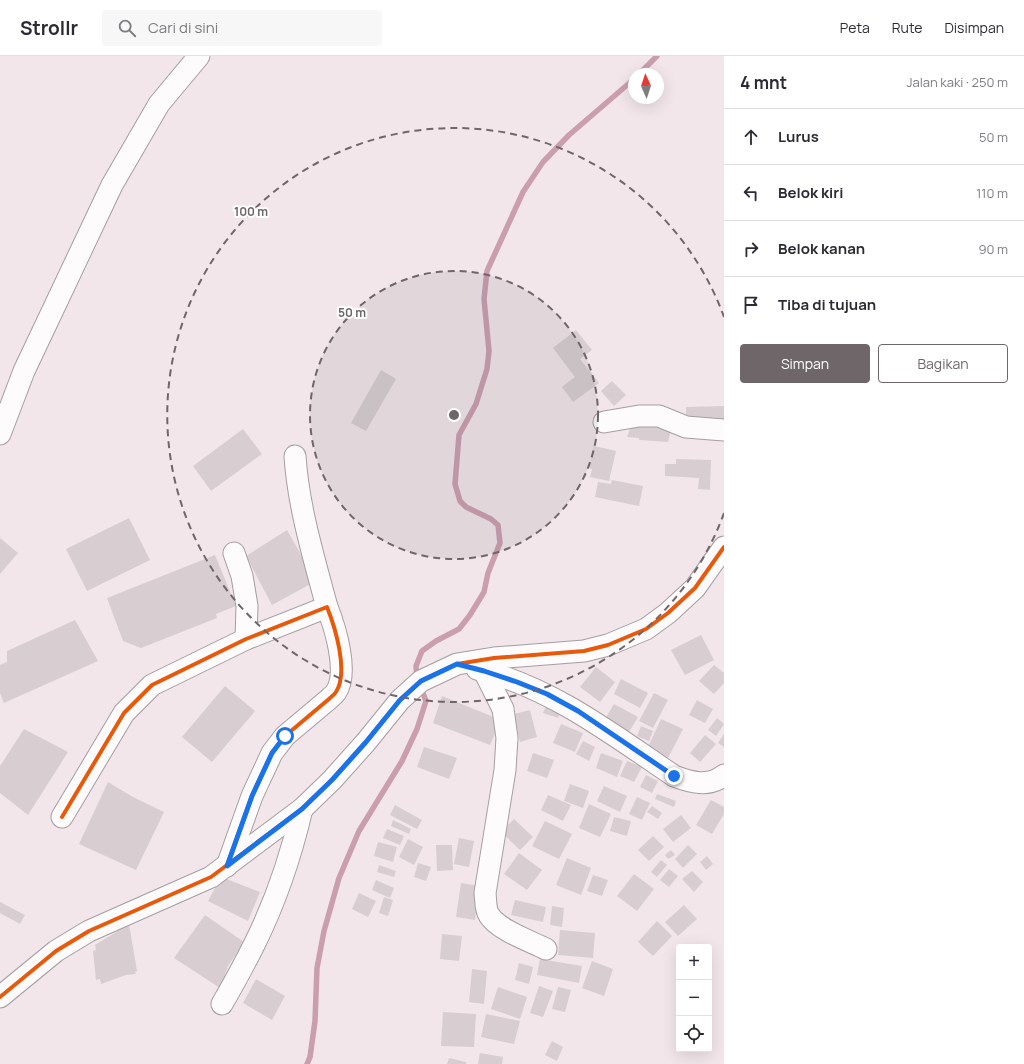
<!DOCTYPE html>
<html lang="id">
<meta charset="utf-8">
<style>
:root{--surface:#fff;--page:#f7f7f7;--text:#2b2b33;--muted:#7c7c81;--line:#e1e1e2;--accent:#6f6669}
body{margin:0;font-family:Manrope,sans-serif;background:var(--page);color:var(--text)}
.controls{position:absolute;right:12px;bottom:12px;display:grid;overflow:hidden;border-radius:4px;box-shadow:0 4px 16px #0002}
.controls button{width:36px;height:36px;display:grid;place-items:center;padding:0;border:0;border-bottom:1px solid var(--line);background:var(--surface);color:var(--text);font:20px sans-serif}
.compass{position:absolute;left:628px;top:12px;width:36px;height:36px;border-radius:50%;background:var(--surface);box-shadow:0 4px 16px #0002;rotate:357deg}
.stop{position:absolute;width:12px;height:12px;margin:-9px;border:3px solid #1a73e8;border-radius:50%;background:#fff}
.stop.end{background:#1a73e8;border-color:#fff;box-shadow:0 1px 4px #0008}
.list{margin:0;padding:0;list-style:none}
h2{display:flex;justify-content:space-between;align-items:center;height:52px;margin:0;padding:0 16px;font-size:17px}
h2 small{font-size:13px;font-weight:400;color:var(--muted)}
.list li{display:grid;grid-template-columns:26px 1fr auto;gap:12px;align-items:center;box-sizing:border-box;height:56px;padding:0 16px;border-top:1px solid var(--line)}
.list b{display:block;font-size:15px;white-space:nowrap}
.list em{font-size:13px;font-style:normal;color:var(--muted)}
.actions{display:flex;gap:8px;padding:12px 16px}
.actions a{flex:1;padding:9px 0;border:1px solid var(--accent);border-radius:4px;text-align:center;font-size:14px;color:var(--accent)}
.actions .main{background:var(--accent);color:#fff}
.icon{flex:none;width:22px;height:22px;fill:none;stroke:currentColor;stroke-width:2;stroke-linecap:round;stroke-linejoin:round}
.map{position:relative;flex:none;width:724px;height:1008px;overflow:hidden}
header{display:flex;align-items:center;gap:24px;box-sizing:border-box;height:56px;padding:0 20px;background:var(--surface);border-bottom:1px solid var(--line)}
header strong{font-size:19px}
nav{display:flex;gap:22px;margin-inline-start:auto;font-size:14px}
.search{width:280px;height:36px;background:var(--page);display:flex;align-items:center;gap:10px;box-sizing:border-box;padding:0 14px;border-radius:4px;color:var(--muted);font-size:15px}
main{display:flex}
aside{flex:1;background:var(--surface)}
.map>svg:first-child{display:block}
</style>
<header>
<strong>Strollr</strong>
<div class="search"><svg class="icon" aria-label="search" viewBox="0 0 24 24"><circle cx="10" cy="10" r="6"/><path d="M15 15l6 6"/></svg>Cari di sini</div>
<nav><a>Peta</a><a>Rute</a><a>Disimpan</a></nav>
</header>
<main>
<div class="map">
<svg width="724" height="1008" viewBox="0 0 724 1008">
<rect width="100%" height="100%" fill="#f2e6ea"/>
<g fill="none" stroke-linecap="round" stroke-linejoin="round">
<g stroke="#cb9eae" stroke-width="5.5">
<path d="M639,18L657,0"/>
<path d="M417,622L416,610L422,595L436,585L459,573L470,559L484,536L488,517L500,487L498,469L491,463L466,451L460,445L455,428L459,379L476,348L487,313L489,295L484,243L487,215L523,136L543,106L569,79L634,23"/>
<path d="M307,1008L310,1001L315,965L317,912L324,875L339,822L359,775L402,705L417,673L426,645L421,632"/>
</g>
</g>
<g fill="#d8ced1">
<path d="M576,274L592,294L580,303L599,327L573,346L562,331L575,321L553,292Z"/>
<path d="M381,314L396,323L366,375L351,367Z"/>
<path d="M612,325L626,339L614,350L601,335Z"/>
<path d="M724,350V365L686,362V351Z"/>
<path d="M631,370H672L668,386L639,384V382L627,381Z"/>
<path d="M243,373L262,398L211,435L193,410Z"/>
<path d="M594,390L616,395L609,425L590,421L592,413L589,412Z"/>
<path d="M676,403L711,404L710,434L698,433L699,422L665,420V408H676Z"/>
<path d="M612,424L643,430L639,450L595,441L598,426L611,428Z"/>
<path d="M129,462L150,504L87,535L66,493Z"/>
<path d="M287,474L316,525L272,549L246,500Z"/>
<path d="M0,482L18,497L0,518Z"/>
<path d="M215,499L236,550L216,558L217,562L141,592L123,585L107,542Z"/>
<path d="M75,564L98,605L4,647L0,637V609L7,606V595Z"/>
<path d="M701,579L714,604L685,619L671,594Z"/>
<path d="M714,609L724,617V627L714,638L699,625Z"/>
<path d="M596,611L615,626L600,646L580,631Z"/>
<path d="M621,623L648,637L640,652L614,638Z"/>
<path d="M225,630L255,655L212,706L182,681Z"/>
<path d="M654,637L668,644L653,672L639,665Z"/>
<path d="M442,640L501,664L490,689L433,667Z"/>
<path d="M548,644L563,650L558,662L543,657Z"/>
<path d="M697,644L713,653L705,667L689,659Z"/>
<path d="M614,648L638,661L629,676L605,663Z"/>
<path d="M530,654L537,681L520,686L514,658Z"/>
<path d="M717,662L724,668L716,680L708,674Z"/>
<path d="M661,663L683,673L668,702L647,693Z"/>
<path d="M561,668L583,677L575,696L553,687Z"/>
<path d="M641,670L653,675L649,685L637,680Z"/>
<path d="M24,673L68,696L28,759L0,737V710Z"/>
<path d="M724,678V691L718,687Z"/>
<path d="M705,679L716,688L700,706L690,697Z"/>
<path d="M583,685L595,691L589,705L576,698Z"/>
<path d="M424,691L457,702L449,723L417,711Z"/>
<path d="M533,697L554,704L547,722L527,715Z"/>
<path d="M601,697L623,705L617,721L596,712Z"/>
<path d="M627,705L642,711L634,726L620,720Z"/>
<path d="M646,719L658,725L652,737L640,731Z"/>
<path d="M108,726L133,741L164,756L136,814L79,788Z"/>
<path d="M570,728L589,735L583,752L564,745Z"/>
<path d="M604,730L627,740L620,756L597,745Z"/>
<path d="M657,738L676,745L674,751L655,743Z"/>
<path d="M548,739L571,749L563,765L541,754Z"/>
<path d="M637,741L650,747L642,764L629,758Z"/>
<path d="M711,744L724,751V758L712,778L696,769Z"/>
<path d="M589,748L611,758L600,781L579,772Z"/>
<path d="M395,749L422,764L417,773L390,759Z"/>
<path d="M652,750L662,757L658,763L647,756Z"/>
<path d="M681,759L691,772L673,786L663,773Z"/>
<path d="M614,761L631,765L627,780L610,775Z"/>
<path d="M514,763L533,781L520,794L501,776Z"/>
<path d="M393,764L411,773L409,778L391,770Z"/>
<path d="M545,765L572,778L559,803L532,790Z"/>
<path d="M387,773L404,780L400,789L383,782Z"/>
<path d="M653,780L664,791L649,805L638,794Z"/>
<path d="M459,782L474,785L469,811L454,808Z"/>
<path d="M408,783L423,791L414,809L399,801Z"/>
<path d="M378,786L397,791L393,806L374,800Z"/>
<path d="M436,789H452L453,814L437,815Z"/>
<path d="M688,789L697,798L683,812L675,803Z"/>
<path d="M671,794L675,799L668,803L665,799Z"/>
<path d="M519,797L542,814L527,834L504,818Z"/>
<path d="M707,800L713,808L706,814L700,806Z"/>
<path d="M567,802L591,812L581,839L556,829Z"/>
<path d="M661,804L667,809L657,821L651,816Z"/>
<path d="M418,807L431,811L426,825L414,821Z"/>
<path d="M379,809L396,815L394,821L377,816Z"/>
<path d="M669,813L678,820L669,831L660,824Z"/>
<path d="M692,815L703,826L694,836L682,823Z"/>
<path d="M634,818L654,833L637,855L617,840Z"/>
<path d="M593,819L608,824L602,840L587,835Z"/>
<path d="M221,821L260,836L248,865L208,845Z"/>
<path d="M376,824L394,832L390,842L372,834Z"/>
<path d="M461,827L480,830L475,864L456,861Z"/>
<path d="M359,837L376,845L368,861L352,853Z"/>
<path d="M384,841L393,844L388,860L379,857Z"/>
<path d="M515,844L546,851L543,866L511,859Z"/>
<path d="M0,846L25,859L20,868L0,857Z"/>
<path d="M684,849L697,863L678,880L665,866Z"/>
<path d="M552,850L564,852L562,871L550,869Z"/>
<path d="M205,859L244,886L228,910L220,932L174,902Z"/>
<path d="M657,865L672,880L653,900L638,886Z"/>
<path d="M129,868L137,915L135,916L136,918L126,919L101,928L100,923L96,924L93,895L96,894L95,889Z"/>
<path d="M560,874L595,877L593,902L558,899Z"/>
<path d="M442,878L462,880L459,905L440,903Z"/>
<path d="M540,903L582,910L579,927L537,919Z"/>
<path d="M592,905L613,913L604,940L582,932Z"/>
<path d="M519,907L533,911L529,928L515,924Z"/>
<path d="M472,913L487,915L484,948L469,946Z"/>
<path d="M256,923L285,940L272,964L243,947Z"/>
<path d="M539,930L553,935L543,961L530,957Z"/>
<path d="M498,931L527,941L520,963L491,953Z"/>
<path d="M558,931L571,934L565,956L552,953Z"/>
<path d="M443,956L476,958L474,991L441,990Z"/>
<path d="M486,958L520,965L514,988L481,981Z"/>
<path d="M552,985L563,991L557,1005L545,999Z"/>
<path d="M480,997L503,1001L502,1008H478Z"/>
<path d="M449,1002L466,1006V1008H447Z"/>
</g>
<g fill="none" stroke-linecap="round" stroke-linejoin="round">
<g stroke="#a69da0" stroke-width="23">
<g id="minor">
<path d="M604,366L639,360H659L686,371L724,374"/>
<path d="M0,378L24,315L112,129L159,48L199,0"/>
<path d="M295,400C298,449 314,503 327,551"/>
<path d="M234,497L242,520L247,550L246,583"/>
<path d="M477,613C551,631 612,678 674,720C690,726 709,732 724,719"/>
<path d="M484,615L503,653L507,682L505,714L485,837C486,844 485,853 489,859C498,874 530,885 546,893"/>
<path d="M62,761L124,657L152,629L246,583L327,551C335,571 349,616 336,636C334,639 331,641 329,643L285,680L272,697L252,740L227,810"/>
<path d="M0,941L56,895L89,875L211,821L302,753L332,724L366,686L400,644L421,625L457,608L494,602L584,595L608,589L646,573L668,557L695,532L724,491"/>
<path d="M222,948C233,929 244,909 254,889C276,845 291,800 302,753"/>
</g>
</g>
<use href="#minor" stroke="#fdfbfc" stroke-width="21"/>
<g stroke="#fff" stroke-width="6">
<g id="cycleway">
<path d="M62,761L124,657L152,629L246,583L327,551C335,571 349,616 336,636C334,639 331,641 329,643L285,680L272,697L252,740L227,810"/>
<path d="M0,941L56,895L89,875L211,821L302,753L332,724L366,686L400,644L421,625L457,608L494,602L584,595L608,589L646,573L668,557L695,532L724,491"/>
</g>
</g>
<use href="#cycleway" stroke="#e8590c" stroke-width="4"/>
</g>
<g fill="none" stroke-linecap="round" stroke-linejoin="round">
<path stroke="#1a73e8" stroke-width="5" d="M285,680L272,697L252,740L227,810L302,753L332,724L366,686L400,644L421,625L457,608L484,615L517,626L547,638L578,655L674,720"/>
</g>
<circle cx="454" cy="359" r="144" fill="#6f6669" fill-opacity=".12"/>
<g fill="none" stroke="#6f6669" stroke-width="2" stroke-dasharray="7 5">
<circle cx="454" cy="359" r="144"/>
<path d="M724 457A287 287 0 1 1 724 261"/>
</g>
<circle cx="454" cy="359" r="6" fill="#6f6669" stroke="#fff" stroke-width="2"/>
<g font-size="12" text-anchor="middle" font-weight="bold" fill="#6f6669" stroke="#fff" stroke-width="4" stroke-linejoin="round" paint-order="stroke">
<text x="251" y="160">100 m</text>
<text x="352" y="261">50 m</text>
</g>
</svg>
<div class="controls">
<button>+</button>
<button>−</button>
<button><svg class="icon" aria-label="locate" viewBox="0 0 24 24"><circle cx="12" cy="12" r="6"/><path d="M12 2v4M12 18v4M2 12h4M18 12h4"/></svg></button>
</div>
<svg class="compass" viewBox="-18 -18 36 36"><path d="M0-13l5 13h-10z" fill="#e53935"/><path d="M0 13l5-13h-10z" fill="#7c7c81"/></svg>
<div class="stop" style="left:285px;top:680px"></div>
<div class="stop end" style="left:674px;top:720px"></div>
</div>
<aside>
<h2>4 mnt<small>Jalan kaki · 250 m</small></h2>
<ul class="list">
<li><svg class="icon" aria-label="ahead" viewBox="0 0 24 24"><path d="M12 20V5M6 11l6-6 6 6"/></svg><div><b>Lurus</b></div><em>50 m</em></li>
<li><svg class="icon" aria-label="left" viewBox="0 0 24 24"><path d="M17 20v-9H6M10 6l-5 5 5 5"/></svg><div><b>Belok kiri</b></div><em>110 m</em></li>
<li><svg class="icon" aria-label="right" viewBox="0 0 24 24"><path d="M7 20v-9h11M14 6l5 5-5 5"/></svg><div><b>Belok kanan</b></div><em>90 m</em></li>
<li><svg class="icon" aria-label="arrive" viewBox="0 0 24 24"><path d="M6 21V4h12l-3 4 3 4H6"/></svg><div><b>Tiba di tujuan</b></div></li>
</ul>
<div class="actions"><a class="main">Simpan</a><a>Bagikan</a></div>
</aside>
</main>
